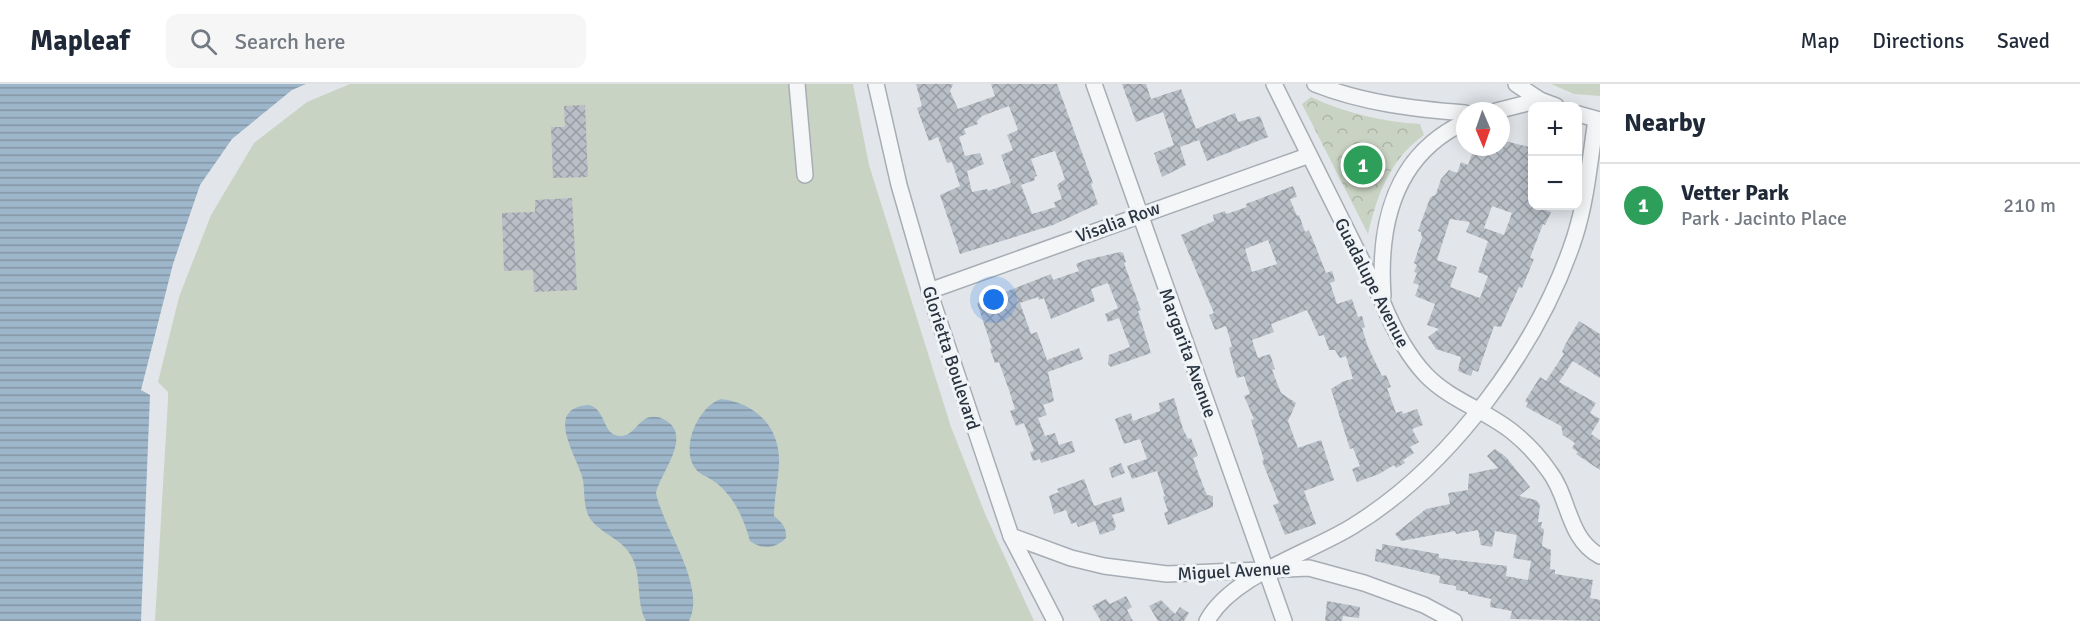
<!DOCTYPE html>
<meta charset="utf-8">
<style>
:root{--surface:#fff;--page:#f6f6f7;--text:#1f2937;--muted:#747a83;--line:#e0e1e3;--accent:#0f766e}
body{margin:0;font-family:Signika,sans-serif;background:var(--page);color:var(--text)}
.controls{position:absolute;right:18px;top:18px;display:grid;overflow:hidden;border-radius:12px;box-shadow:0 3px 15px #0003}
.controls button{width:54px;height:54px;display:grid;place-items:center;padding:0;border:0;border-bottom:2px solid var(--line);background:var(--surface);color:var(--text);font:30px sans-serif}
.compass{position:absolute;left:1456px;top:18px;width:54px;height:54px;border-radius:50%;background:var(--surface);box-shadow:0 3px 15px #0003;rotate:178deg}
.you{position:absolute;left:994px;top:216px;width:21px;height:21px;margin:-15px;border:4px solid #fff;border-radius:50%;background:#1a73e8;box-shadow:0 0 0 9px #1a73e833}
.badge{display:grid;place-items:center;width:39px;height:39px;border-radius:50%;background:var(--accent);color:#fff;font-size:20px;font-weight:700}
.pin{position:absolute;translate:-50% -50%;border:3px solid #fff;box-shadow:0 2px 6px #0006}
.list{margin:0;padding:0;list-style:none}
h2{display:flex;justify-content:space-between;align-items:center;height:78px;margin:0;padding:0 24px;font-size:26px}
h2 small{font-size:20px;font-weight:400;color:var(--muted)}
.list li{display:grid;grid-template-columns:39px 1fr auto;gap:18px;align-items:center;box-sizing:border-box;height:84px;padding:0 24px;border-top:2px solid var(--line)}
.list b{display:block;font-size:22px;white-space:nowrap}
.list p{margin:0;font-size:20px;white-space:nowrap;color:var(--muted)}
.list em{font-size:20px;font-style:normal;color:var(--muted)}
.icon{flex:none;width:33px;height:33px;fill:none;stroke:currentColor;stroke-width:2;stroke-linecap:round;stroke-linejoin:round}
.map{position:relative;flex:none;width:1600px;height:537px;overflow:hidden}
header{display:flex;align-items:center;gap:36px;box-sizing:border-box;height:84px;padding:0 30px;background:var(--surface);border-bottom:2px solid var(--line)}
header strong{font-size:28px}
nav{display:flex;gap:33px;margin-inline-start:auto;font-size:21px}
.search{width:420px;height:54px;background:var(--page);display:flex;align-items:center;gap:15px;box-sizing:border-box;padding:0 21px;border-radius:12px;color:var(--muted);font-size:22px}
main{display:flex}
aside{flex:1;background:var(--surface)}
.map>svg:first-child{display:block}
</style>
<header>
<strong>Mapleaf</strong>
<div class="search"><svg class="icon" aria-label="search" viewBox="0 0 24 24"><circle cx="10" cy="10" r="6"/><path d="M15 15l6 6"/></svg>Search here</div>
<nav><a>Map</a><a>Directions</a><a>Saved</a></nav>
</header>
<main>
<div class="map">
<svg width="1600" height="537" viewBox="0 0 1600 537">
<defs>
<pattern id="forest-crowns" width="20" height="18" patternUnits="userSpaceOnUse" patternTransform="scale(1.5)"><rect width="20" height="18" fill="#c9d3c3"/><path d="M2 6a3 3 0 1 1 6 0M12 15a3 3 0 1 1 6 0" fill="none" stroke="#adb6a9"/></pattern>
<pattern id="water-rules" width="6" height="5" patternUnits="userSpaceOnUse" patternTransform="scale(1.5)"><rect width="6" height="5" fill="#9eb6c9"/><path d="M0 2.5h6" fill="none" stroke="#8195a5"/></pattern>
<pattern id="building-cross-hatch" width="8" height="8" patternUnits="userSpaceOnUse" patternTransform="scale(1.5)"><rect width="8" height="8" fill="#b9bfc7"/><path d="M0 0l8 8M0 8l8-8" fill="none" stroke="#979ca3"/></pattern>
</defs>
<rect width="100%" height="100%" fill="#e2e6ea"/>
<g fill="#c9d3c3">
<path d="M350,0H853L869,81L951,343L986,432L1034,537H155L168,316V308L158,298L179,213L211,131L254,59L307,18Z"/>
<path d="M1551,0H1600V12L1574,10Z"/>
</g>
<path fill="url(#forest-crowns)" d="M1311,13C1345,29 1383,38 1420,40L1424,51C1390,75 1377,111 1368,150L1302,20Z"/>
<g fill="url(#water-rules)">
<path d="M0,0H306L292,6L232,55L200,101L173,180L141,306L150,311L141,537H0Z"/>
<path d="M721,315C757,319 781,345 779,381C778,398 774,415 774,432C782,439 787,443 786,454C775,465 762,466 750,457C744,435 734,412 715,398C707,392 697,390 693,381C682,360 699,322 721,315Z"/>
<path d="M589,321C606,325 602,350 619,352C631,353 636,341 645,335C650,332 658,332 663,335C695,350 660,389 656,409C663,444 707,502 689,537H646C635,517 643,490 630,470C621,455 602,450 591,436C583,425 585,409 583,396C578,373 542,324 589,321Z"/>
</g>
<g fill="url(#building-cross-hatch)" fill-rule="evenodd">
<path d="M916,0H953L950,7L958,25L995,12L991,0H1057L1093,99L1091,100L1098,120L1053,141L960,170L940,111L960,102L952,78L947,79L938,53L929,57L917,24L922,22ZM1009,22L1018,46L1007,51L1013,66L1001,71L1011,99L988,107L987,105L972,108L967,87L984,80L980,69L965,72L959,53L966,50L964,45L978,40L977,37L982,32ZM1055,67L1065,95L1057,101L1062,115L1054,118L1056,123L1032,130L1021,101L1035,96L1034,93L1037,92L1031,75Z"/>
<path d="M1122,0H1146L1151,15L1181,5L1196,45L1235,29L1238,38L1260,32L1268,53L1207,77L1199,56L1180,63L1186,81L1162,93L1154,69L1174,61L1163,28L1136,38Z"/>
<path d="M585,21L588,93L553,94L551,43H565L564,22Z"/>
<path d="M1505,57L1533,64V122L1551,128L1545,141L1543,140L1530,174L1534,175L1522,204L1519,203L1501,243L1494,242L1478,288L1473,286L1471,292L1458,287L1461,273L1436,265L1428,253L1439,245L1427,241L1435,220L1415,212L1419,201L1413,199L1417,189L1414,188L1417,181L1414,179L1422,154L1421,148L1418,147L1430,114L1436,110L1441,95L1449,86L1457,89L1461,78L1468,81L1472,70L1476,71L1479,63H1501V58L1504,59ZM1492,122L1512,129L1504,151L1484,144ZM1450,135L1470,138L1466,148L1488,157L1478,188L1488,192L1480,214L1450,203L1457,183L1437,176Z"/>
<path d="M1293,102L1297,113L1290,115L1297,132L1299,131L1305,148L1309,146L1326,189L1332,187L1335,197L1330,199L1337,220L1352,215L1358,233L1362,232L1365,243L1362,244L1368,263L1382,292L1386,291L1391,303L1387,304L1396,329L1402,327L1403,330L1417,325L1423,341L1412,345L1419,358L1410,363L1414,369L1403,376L1405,379L1396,384L1394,381L1379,390L1357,398L1352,385L1360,382L1353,364L1350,365L1331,305L1344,297L1353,295L1346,272L1340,274L1335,266H1329L1324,251L1319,252L1307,226L1271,240L1274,248L1252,256L1258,274L1270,270L1275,285L1272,286L1281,309L1296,319L1288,337L1298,364L1321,356L1334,396L1304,407L1316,440L1285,451L1273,421L1279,419L1262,377L1264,376L1251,336L1254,335L1244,312L1250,310L1244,292L1237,294L1229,264L1232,262L1226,242L1215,246L1209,231L1214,229L1181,151L1214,137L1213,131L1225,127L1226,130L1247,123L1246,120ZM1268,156L1277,180L1252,188L1245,165Z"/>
<path d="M572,114L577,206L534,208L533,186L504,187L502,129L535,128V116Z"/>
<path d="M1120,168L1123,169L1126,178L1124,179L1141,226L1138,227L1151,269L1111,283L1108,280L1109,271L1130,263L1119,234L1108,238L1105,230L1118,224L1108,199L1091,205L1095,217L1051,235L1044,214L1039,216L1038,213L1020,219L1031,250L1037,248L1047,276L1079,264L1083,275L1048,288L1054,317L1043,321L1047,331L1038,334L1045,352L1055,349L1059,361L1072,357L1075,368L1041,379L1040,375L1033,377L1030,368L1034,367L1024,339L1016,342L1010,327L1015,325L1010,309L999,278L995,279L990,265L992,264L977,219L1051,190L1053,196L1079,187L1076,180L1086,176Z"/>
<path d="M1579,237L1600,250V294L1573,277L1559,298L1596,319L1590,329L1600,335L1591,350L1600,356V386L1576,370L1578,368L1572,364L1575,359L1563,351L1561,342L1526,323L1528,319L1525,317L1540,293L1546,297L1564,270L1562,268L1565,261Z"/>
<path d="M1174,314L1183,345L1188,355L1191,354L1198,372L1193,374L1202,399L1207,411L1213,412V423L1168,441L1164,429L1168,427L1163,413L1165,412L1157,387L1132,395L1127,382L1147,375L1140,355L1124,360L1115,335L1131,329L1133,337L1160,327L1159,319Z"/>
<path d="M1495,365L1506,373L1530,403L1519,412L1536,416L1540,421L1538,438H1542L1541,444L1544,445L1542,462L1551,466L1550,485L1555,486V490L1593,496L1590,514L1600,516V537L1510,535L1512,527L1490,523L1491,515L1468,510V508L1456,506V502L1439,499L1440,492L1375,477L1376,465L1382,466V460L1439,470V474L1507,482L1506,492L1528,496L1531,477L1513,474L1517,451L1495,447L1492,463L1481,461L1478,446L1456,450L1455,447L1401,457L1395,450L1426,425L1450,420L1448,409L1468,406L1469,390L1498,384L1487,372Z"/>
<path d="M1121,379L1125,389L1112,394L1109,384Z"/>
<path d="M1084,395L1094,422L1121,413L1125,427L1112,431L1116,442L1114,446L1100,451L1095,437L1078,443L1076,438L1071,440L1066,426L1054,430L1049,412L1059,408L1057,405Z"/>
<path d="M1126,512L1132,523L1127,526L1133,537H1101L1092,522L1106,515L1110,520Z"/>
<path d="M1161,516L1175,530L1180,523L1189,529L1184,537H1158L1149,522Z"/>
<path d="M1327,517L1360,523L1359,534L1343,532L1342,537H1325Z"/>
</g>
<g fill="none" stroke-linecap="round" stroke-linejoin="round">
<g stroke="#a7adb4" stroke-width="18">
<g id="minor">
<path d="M797,0L805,91"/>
<path d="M876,0L899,101L934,222L1011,452L1055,537"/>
<path d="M1094,0L1284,537"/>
<path d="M1274,0L1382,217C1393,244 1406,270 1426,291C1451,317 1488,327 1515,350C1527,360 1540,374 1549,387C1570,414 1567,454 1600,472"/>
<path d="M1315,0C1363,19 1414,25 1465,29"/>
<path d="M1516,0L1540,16L1556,22"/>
<path d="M1496,27L1540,16"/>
<path d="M1578,30L1600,36"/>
<path d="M929,207L1307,72"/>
<path d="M1383,212C1378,141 1394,71 1465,38"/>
<path d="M1011,452L1071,474L1104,482L1167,490L1309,484L1364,499L1424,521L1454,537"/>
<path d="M1207,537C1232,491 1310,469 1353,442C1451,382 1540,261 1575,152C1587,114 1590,74 1596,36"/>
</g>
</g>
<use href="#minor" stroke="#f5f6f8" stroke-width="15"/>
</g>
<g text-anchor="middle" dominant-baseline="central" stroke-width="6" stroke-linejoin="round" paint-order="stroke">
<g font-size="18" fill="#2a3441" stroke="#f1f4f7">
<text transform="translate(1118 138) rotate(-20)">Visalia Row</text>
<text transform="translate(1372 199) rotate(63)">Guadalupe Avenue</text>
<text transform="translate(1188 269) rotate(70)">Margarita Avenue</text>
<text transform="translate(951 274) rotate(72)">Glorietta Boulevard</text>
<text transform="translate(1234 487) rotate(-3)">Miguel Avenue</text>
</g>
</g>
</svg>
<div class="controls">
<button>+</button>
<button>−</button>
</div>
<svg class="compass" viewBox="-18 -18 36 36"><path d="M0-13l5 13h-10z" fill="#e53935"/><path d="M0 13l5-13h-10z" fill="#747a83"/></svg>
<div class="you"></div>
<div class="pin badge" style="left:1363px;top:81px;background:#2e9e5b">1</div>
</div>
<aside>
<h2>Nearby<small></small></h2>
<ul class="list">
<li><span class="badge" style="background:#2e9e5b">1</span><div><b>Vetter Park</b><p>Park · Jacinto Place</p></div><em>210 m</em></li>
</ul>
</aside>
</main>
